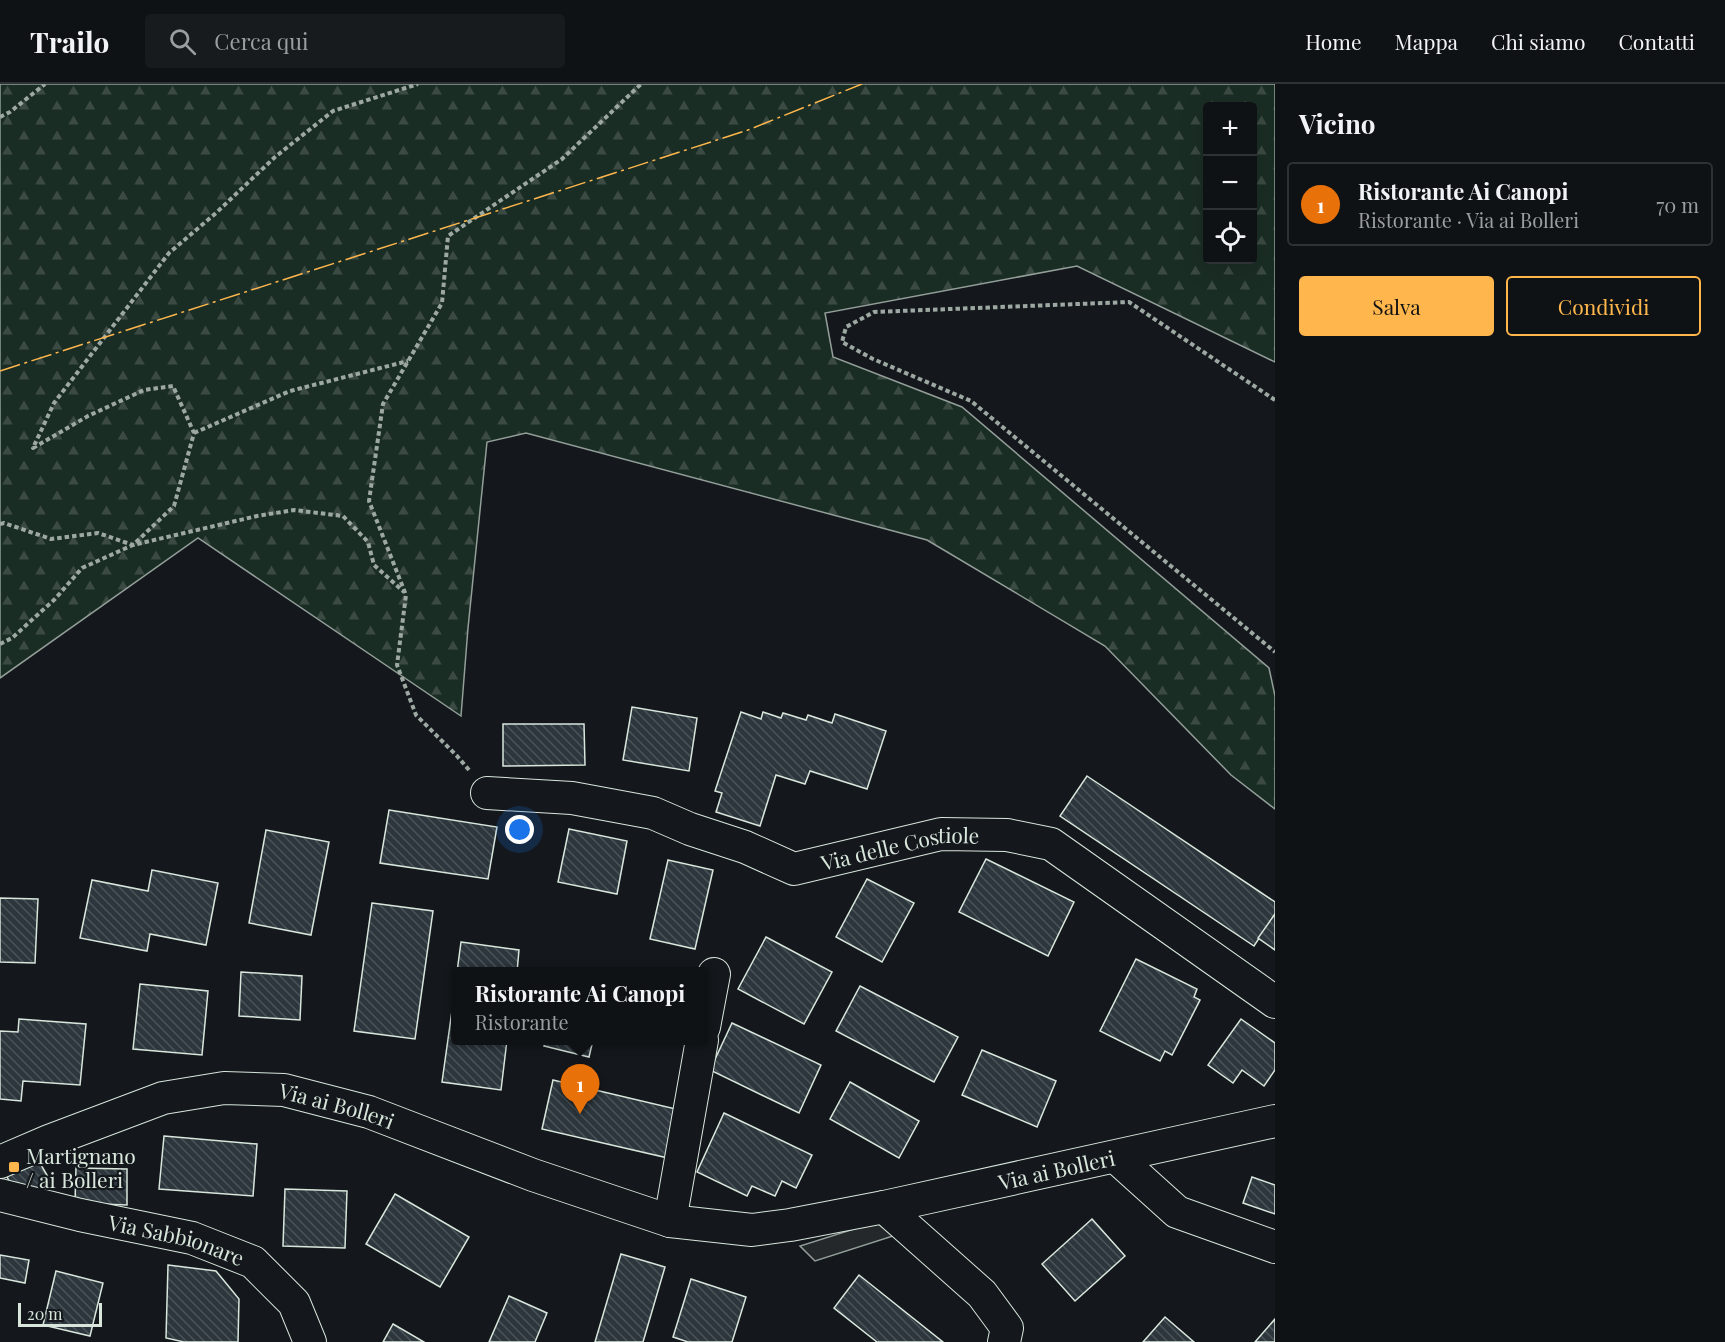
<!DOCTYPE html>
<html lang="it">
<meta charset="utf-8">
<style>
:root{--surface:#0f1215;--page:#181b1e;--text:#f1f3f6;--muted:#9b9ea0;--line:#2f3234;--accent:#ffb74d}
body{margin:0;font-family:"Playfair Display",serif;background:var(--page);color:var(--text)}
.controls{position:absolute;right:18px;top:18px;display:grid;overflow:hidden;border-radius:6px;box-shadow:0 6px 24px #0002}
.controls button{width:54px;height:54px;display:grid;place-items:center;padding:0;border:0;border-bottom:2px solid var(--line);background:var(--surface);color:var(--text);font:30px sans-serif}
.scale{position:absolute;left:18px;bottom:15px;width:84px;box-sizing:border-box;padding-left:6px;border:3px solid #d8e6dc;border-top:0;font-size:16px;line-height:21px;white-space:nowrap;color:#d8e6dc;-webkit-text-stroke:4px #14181c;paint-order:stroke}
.you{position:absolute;left:520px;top:746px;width:21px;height:21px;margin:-15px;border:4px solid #fff;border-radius:50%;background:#1a73e8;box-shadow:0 0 0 9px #1a73e833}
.badge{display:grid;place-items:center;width:39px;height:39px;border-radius:50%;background:var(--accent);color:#fff;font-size:20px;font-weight:700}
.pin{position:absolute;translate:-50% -50px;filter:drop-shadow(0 2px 3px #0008)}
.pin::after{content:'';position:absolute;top:32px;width:21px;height:18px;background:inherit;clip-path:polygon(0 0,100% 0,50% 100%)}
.popup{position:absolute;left:451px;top:883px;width:258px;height:78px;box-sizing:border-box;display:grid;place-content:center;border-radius:6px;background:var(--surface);filter:drop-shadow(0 2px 4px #0005);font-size:20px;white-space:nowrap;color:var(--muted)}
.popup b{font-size:22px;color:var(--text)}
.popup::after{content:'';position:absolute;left:50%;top:100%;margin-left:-12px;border:12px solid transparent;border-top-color:var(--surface)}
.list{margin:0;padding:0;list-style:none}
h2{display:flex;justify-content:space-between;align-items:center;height:78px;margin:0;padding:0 24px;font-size:26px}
h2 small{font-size:20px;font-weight:400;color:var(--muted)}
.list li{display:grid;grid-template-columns:39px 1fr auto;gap:18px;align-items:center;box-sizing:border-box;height:84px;margin:0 12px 12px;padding:0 12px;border:2px solid var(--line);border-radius:6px}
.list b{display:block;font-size:22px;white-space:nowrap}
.list p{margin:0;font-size:20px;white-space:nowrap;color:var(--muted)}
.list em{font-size:20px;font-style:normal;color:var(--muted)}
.actions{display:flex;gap:12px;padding:18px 24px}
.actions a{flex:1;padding:14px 0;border:2px solid var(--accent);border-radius:6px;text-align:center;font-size:21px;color:var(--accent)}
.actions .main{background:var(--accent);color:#111}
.icon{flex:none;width:33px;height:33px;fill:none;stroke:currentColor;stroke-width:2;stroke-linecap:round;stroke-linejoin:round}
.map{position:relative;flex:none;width:1275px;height:1258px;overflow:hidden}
header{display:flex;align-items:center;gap:36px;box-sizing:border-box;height:84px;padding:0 30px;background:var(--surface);border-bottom:2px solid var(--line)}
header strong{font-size:28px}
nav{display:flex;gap:33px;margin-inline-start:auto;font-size:21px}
.search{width:420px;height:54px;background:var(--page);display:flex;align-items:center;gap:15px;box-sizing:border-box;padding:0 21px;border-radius:6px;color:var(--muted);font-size:22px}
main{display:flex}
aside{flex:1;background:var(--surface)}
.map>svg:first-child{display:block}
</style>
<header>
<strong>Trailo</strong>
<div class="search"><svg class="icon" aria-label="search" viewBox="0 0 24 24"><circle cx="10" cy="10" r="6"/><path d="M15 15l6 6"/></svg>Cerca qui</div>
<nav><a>Home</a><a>Mappa</a><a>Chi siamo</a><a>Contatti</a></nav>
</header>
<main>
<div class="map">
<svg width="1275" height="1258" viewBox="0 0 1275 1258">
<defs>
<pattern id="forest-firs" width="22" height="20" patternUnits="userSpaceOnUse" patternTransform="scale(1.5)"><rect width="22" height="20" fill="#1a2d24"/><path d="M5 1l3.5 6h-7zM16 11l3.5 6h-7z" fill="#3b4b43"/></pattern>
<pattern id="building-back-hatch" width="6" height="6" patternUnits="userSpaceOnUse" patternTransform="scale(1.5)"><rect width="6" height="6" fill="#2c363c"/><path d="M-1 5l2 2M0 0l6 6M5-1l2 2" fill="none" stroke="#4a5358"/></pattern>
</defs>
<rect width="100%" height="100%" fill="#14181c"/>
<path fill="url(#forest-firs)" stroke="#939e99" stroke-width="1.5" fill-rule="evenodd" d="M0,0H1275V278L1077,182L825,229L833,273L962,323L1269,584L1275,612V725L1231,691L1105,562L927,456L526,349L487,358L468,544L461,632L198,454L0,594ZM1208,22H1252V176H1208Z"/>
<path fill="#24282b" stroke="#939e99" stroke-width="1.5" d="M876,1138L893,1152L815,1177L800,1162Z"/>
<g fill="url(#building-back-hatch)" stroke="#d8e6dc" stroke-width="1.5">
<path d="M632,623L697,634L689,687L623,676Z"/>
<path d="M741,628L761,635L763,628L781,634L783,629L806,636L808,631L832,639L835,630L886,647L867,705L810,687L805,700L776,691L760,742L716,728L722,709L715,707Z"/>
<path d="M503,640H584L585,681L503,682Z"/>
<path d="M1087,692L1275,818V830L1254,862L1060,732Z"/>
<path d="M389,726L497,743L488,795L380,779Z"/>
<path d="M569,745L627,757L617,810L558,798Z"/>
<path d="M266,746L329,758L311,851L249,839Z"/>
<path d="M986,775L1074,818L1048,872L959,828Z"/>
<path d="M668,776L713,786L695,865L650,855Z"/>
<path d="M152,786L218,799L206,861L150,850L147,867L80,854L92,796L148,807Z"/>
<path d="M867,795L914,819L882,878L836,853Z"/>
<path d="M0,814L38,815L35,879L0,878Z"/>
<path d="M372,819L433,827L415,955L354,947Z"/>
<path d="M1275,830V866L1258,854Z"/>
<path d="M766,853L832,888L804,940L738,905Z"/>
<path d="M461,858L519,866L517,888H457Z"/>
<path d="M1136,875L1197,905L1194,913L1200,916L1172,971L1165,967L1160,977L1100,947Z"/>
<path d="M241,888L302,892L300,936L239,932Z"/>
<path d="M456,898V956H507L501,1006L442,998Z"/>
<path d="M140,900L208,907L202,971L133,965Z"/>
<path d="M860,902L958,953L934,998L836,947Z"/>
<path d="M19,935L86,940L80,1001L23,997L21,1017L0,1015V947L18,948Z"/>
<path d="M1241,935L1275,959V986L1264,1002L1242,986L1233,999L1208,981Z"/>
<path d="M732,939L821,981L799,1029L710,986Z"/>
<path d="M546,956H593L589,973L544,962Z"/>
<path d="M982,966L1056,997L1037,1043L962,1011Z"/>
<path d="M553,996L680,1026L668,1074L542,1045Z"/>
<path d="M850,998L919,1037L899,1074L830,1035Z"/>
<path d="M724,1029L812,1071L796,1104L782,1097L775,1112L752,1102L747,1112L697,1088Z"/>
<path d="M164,1052L257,1060L253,1112L159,1105Z"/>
<path d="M37,1074L51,1098L19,1115L6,1091Z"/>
<path d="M76,1084L127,1085V1121L75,1119Z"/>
<path d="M1252,1093L1275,1101V1130L1243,1119Z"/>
<path d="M285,1105L347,1107L345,1164L283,1162Z"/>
<path d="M395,1110L469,1153L440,1203L366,1160Z"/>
<path d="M1092,1135L1125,1172L1075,1217L1042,1180Z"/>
<path d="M621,1170L665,1183L643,1258H595Z"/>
<path d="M0,1171L29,1176L25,1199L0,1194Z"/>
<path d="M168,1181L216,1187L239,1215L238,1258H184L166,1254Z"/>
<path d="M56,1187L103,1199L90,1252L43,1241Z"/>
<path d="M859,1191L943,1258H877L834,1224Z"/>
<path d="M691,1195L746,1213L732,1258H688L673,1253Z"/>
<path d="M509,1212L547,1229L535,1258H489Z"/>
<path d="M1165,1233L1194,1258H1143Z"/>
<path d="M1275,1235V1258H1255Z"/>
<path d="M393,1240L424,1258H383Z"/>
</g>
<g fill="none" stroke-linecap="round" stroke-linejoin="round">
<g stroke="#d8e6dc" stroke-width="34">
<g id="minor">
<path id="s1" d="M487,709L572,714L653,729L690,745L745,763L794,785L941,750L1007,751L1051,760L1275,918"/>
<path d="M704,943L714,890"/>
<path d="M1116,1073L1177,1128L1275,1163"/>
<path id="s2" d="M0,1078L49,1057L163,1014L224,1004L284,1006L369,1028L533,1091L670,1137L752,1146L790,1141L884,1123L1275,1037"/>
<path id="s3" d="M0,1111L80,1131L192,1154L253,1178L294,1219L310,1258"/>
<path d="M884,1123L982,1210L1007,1244L1004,1258"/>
<path d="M670,1137L702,956"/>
</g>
</g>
<g stroke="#9da8a2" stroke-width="4" stroke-dasharray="4.5 3" stroke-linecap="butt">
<path d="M0,33L10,28L45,0"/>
<path d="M1275,316L1129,218L874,228L846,243L842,258L873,275L971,317L1275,568"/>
<path d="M194,349L290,307L408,277"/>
<path d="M0,440L4,439L51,455L98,449L133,461L257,432L294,426L343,432L368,458L374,481L404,508"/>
<path d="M0,560L12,554L55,515L82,484L133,461L174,422L194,349L173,302L144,306L88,332L33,364L54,319L169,169L216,129L275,73L333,27L418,0"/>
<path d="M469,686L457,672L416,631L397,581L406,511L369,417L383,320L442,219L448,152L562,75L641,0"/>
</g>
<use href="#minor" stroke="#14181c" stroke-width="32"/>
<path stroke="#ffb74d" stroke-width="1.5" stroke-dasharray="21 4.5 3 4.5" stroke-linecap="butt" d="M0,287L748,46L862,0"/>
</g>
<rect fill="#ffb74d" stroke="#14181c" stroke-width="2" x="8" y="1077" width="12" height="12" rx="3"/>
<g text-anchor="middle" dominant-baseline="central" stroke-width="4.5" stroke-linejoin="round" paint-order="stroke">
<g font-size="21" fill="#d8e6dc" stroke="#14181c">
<text stroke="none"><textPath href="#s1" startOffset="428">Via delle Costiole</textPath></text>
<text stroke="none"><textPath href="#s2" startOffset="352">Via ai Bolleri</textPath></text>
<text stroke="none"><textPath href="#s2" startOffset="1098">Via ai Bolleri</textPath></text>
<text stroke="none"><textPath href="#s3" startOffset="182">Via Sabbionare</textPath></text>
</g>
<g font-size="21" fill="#d8e6dc" stroke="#14181c" text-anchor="start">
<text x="26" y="1071">Martignano<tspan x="26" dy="24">/ ai Bolleri</tspan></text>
</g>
</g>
</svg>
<div class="controls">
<button>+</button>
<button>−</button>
<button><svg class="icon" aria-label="locate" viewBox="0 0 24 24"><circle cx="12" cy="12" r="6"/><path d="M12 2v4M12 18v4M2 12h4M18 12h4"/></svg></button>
</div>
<div class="scale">20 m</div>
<div class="you"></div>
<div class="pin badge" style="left:580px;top:1030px;background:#e8710a">1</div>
<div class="popup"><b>Ristorante Ai Canopi</b>Ristorante</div>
</div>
<aside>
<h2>Vicino<small></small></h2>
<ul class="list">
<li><span class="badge" style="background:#e8710a">1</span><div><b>Ristorante Ai Canopi</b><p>Ristorante · Via ai Bolleri</p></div><em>70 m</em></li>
</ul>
<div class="actions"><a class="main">Salva</a><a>Condividi</a></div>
</aside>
</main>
